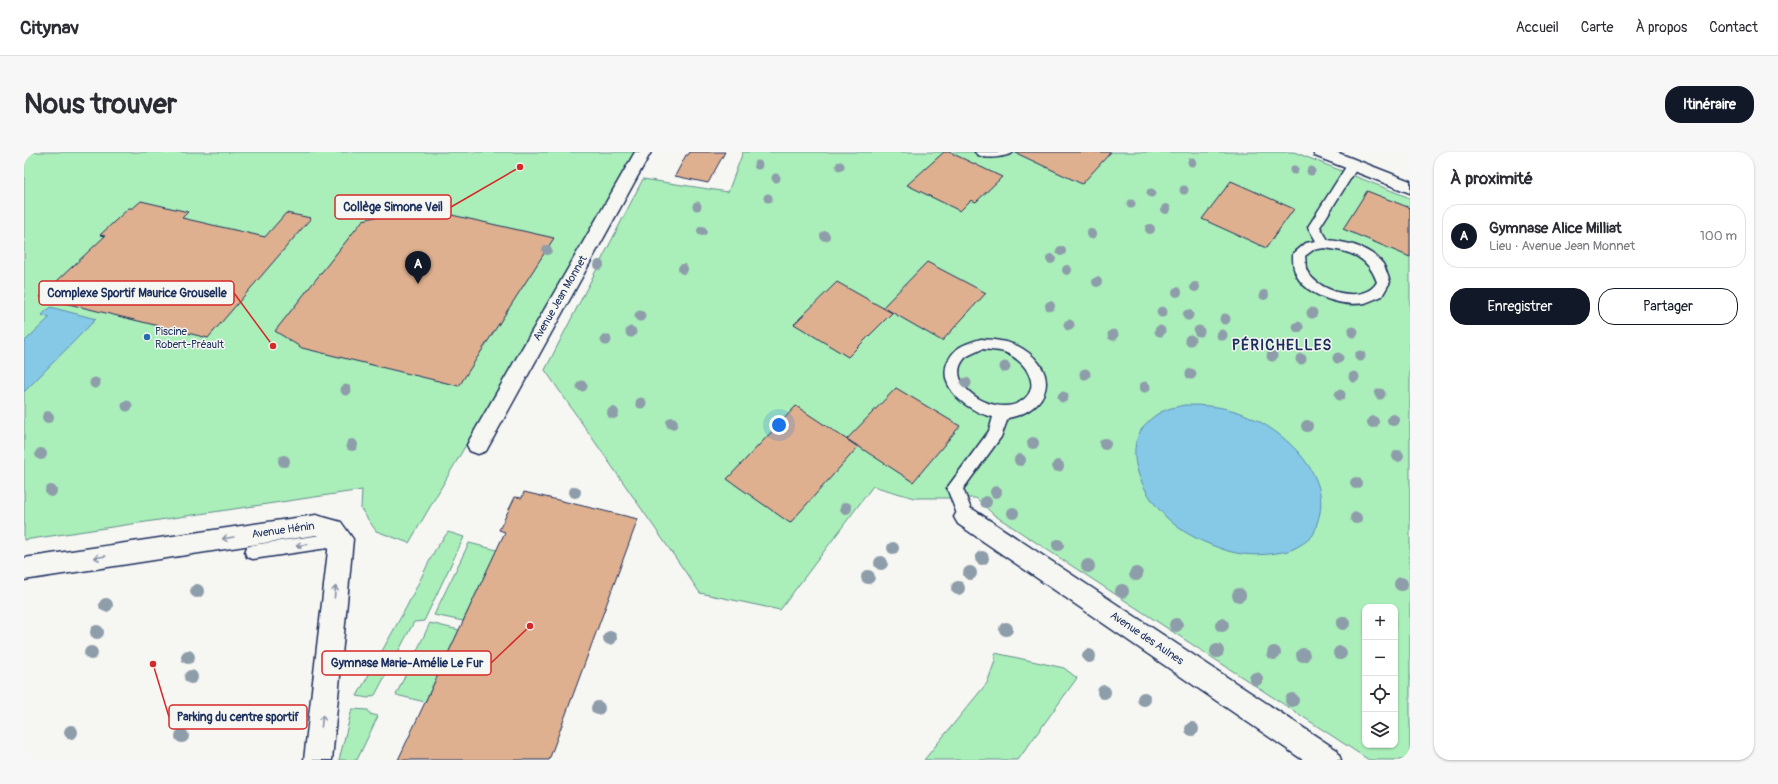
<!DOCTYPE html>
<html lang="fr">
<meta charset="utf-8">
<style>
:root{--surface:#fff;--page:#f7f7f7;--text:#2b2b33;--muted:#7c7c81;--line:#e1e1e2;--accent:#111827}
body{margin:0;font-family:Pangolin,sans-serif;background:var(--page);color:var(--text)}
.controls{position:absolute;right:12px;bottom:12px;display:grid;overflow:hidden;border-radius:8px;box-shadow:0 1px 3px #0004}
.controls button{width:36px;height:36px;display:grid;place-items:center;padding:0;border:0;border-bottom:1px solid var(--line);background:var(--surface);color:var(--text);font:20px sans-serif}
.you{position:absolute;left:755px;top:273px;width:14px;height:14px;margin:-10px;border:3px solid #fff;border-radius:50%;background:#1a73e8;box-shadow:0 0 0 6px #1a73e833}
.badge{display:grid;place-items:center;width:26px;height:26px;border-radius:50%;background:var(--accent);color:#fff;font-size:13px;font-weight:700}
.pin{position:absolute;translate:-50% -33px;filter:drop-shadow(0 1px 2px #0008)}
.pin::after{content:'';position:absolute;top:21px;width:14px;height:12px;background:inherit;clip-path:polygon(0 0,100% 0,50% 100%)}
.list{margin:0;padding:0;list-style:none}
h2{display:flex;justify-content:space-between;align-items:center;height:52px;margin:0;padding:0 16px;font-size:17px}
h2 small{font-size:13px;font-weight:400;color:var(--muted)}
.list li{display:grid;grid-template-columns:26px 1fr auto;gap:12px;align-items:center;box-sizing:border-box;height:64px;margin:0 8px 8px;padding:0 8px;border:1px solid var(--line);border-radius:16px}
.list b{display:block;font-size:15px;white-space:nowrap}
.list p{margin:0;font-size:13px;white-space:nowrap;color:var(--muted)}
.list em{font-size:13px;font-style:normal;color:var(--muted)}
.actions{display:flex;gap:8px;padding:12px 16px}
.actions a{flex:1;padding:9px 0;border:1px solid var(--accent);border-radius:16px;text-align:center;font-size:14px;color:var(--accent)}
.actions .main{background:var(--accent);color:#fff}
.icon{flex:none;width:22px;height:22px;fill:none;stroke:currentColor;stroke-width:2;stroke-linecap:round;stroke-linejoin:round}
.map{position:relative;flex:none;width:1386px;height:608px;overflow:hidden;border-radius:16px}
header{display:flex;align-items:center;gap:24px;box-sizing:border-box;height:56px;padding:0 20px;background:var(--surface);border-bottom:1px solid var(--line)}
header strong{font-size:19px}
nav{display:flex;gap:22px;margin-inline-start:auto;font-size:14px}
.intro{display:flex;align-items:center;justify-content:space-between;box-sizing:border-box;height:96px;padding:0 24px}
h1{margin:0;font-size:28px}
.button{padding:10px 18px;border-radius:16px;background:var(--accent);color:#fff;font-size:14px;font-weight:700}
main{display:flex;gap:24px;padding:0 24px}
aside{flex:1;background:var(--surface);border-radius:16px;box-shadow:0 1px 3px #0004}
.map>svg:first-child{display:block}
</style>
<header>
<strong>Citynav</strong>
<nav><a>Accueil</a><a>Carte</a><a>À propos</a><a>Contact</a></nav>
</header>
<div class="intro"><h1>Nous trouver</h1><a class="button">Itinéraire</a></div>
<main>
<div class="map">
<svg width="1386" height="608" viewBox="0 0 1386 608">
<rect width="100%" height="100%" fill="#f6f6f2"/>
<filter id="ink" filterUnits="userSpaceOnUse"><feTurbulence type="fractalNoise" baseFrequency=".025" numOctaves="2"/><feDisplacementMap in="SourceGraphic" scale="8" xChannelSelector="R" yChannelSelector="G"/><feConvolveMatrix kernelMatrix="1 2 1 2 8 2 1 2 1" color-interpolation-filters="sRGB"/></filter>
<g filter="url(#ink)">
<g fill="#aaeeb9" stroke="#628e8c" fill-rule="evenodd">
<path d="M0,0H612L385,391L352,379L337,357L338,338L0,388Z"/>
<path d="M719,0H1270L1386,46V608H1345L970,363L952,346H890L849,334L756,458L676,441L521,218L619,27L704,40ZM1341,455H1371V593H1341Z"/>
<path d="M424,380L440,385L400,469L390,470L351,543L344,546L333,544L383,454L411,398Z"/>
<path d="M445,391L473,398L439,469L410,463Z"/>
<path d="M406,471L435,478L401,550L372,543Z"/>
<path d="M971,501L1040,516L1053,526L994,608H900L963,531L971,509Z"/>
<path d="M328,557L344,558L346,562L354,564L333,608H315Z"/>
</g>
<g fill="#85c9e6" stroke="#5b8bb0">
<path d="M26,155L72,167L0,240V190L25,166L18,163Z"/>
<path d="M1160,253C1179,253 1196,254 1214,260C1256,274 1312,323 1293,371C1292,375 1291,380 1289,383C1284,389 1271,397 1264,399C1244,403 1224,405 1204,399C1182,392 1157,381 1141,364C1113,335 1092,285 1137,260C1144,256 1153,255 1160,253Z"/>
</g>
<g fill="#deb08f" stroke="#1b2f5e">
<path d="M666,0H701L684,31L651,24L662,3H664Z"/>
<path d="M920,0H925L978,25L952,50L947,48L936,59L883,33Z"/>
<path d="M990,0H1087L1058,32Z"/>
<path d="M1207,29L1270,57L1242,96L1178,67Z"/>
<path d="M1343,39L1386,56V105L1319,77Z"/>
<path d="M117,49L164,60L158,66L241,85L262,61L287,66L184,186L16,145L81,84L76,83L105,56H109Z"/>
<path d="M392,55L530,86L435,234L278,196L251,179L339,68Z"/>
<path d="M903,110L962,141L918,189L859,155Z"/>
<path d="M813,130L868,161L824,205L770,172Z"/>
<path d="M872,236L936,274L889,330L823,287Z"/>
<path d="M772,254L834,295L766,371L703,327Z"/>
<path d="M500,340L614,367L525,608H374L481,380L475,378L491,345L498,346Z"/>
</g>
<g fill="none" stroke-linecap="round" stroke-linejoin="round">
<g stroke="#1b2f5e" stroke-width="3">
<g id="lane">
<path d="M951,0H989L987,2C978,5 958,9 951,0Z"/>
<path d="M1329,9L1335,13L1296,75L1304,88C1323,90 1347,96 1359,112C1362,117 1364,125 1366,130L1358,144C1353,146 1347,149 1341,151C1318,155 1280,144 1271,120C1269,115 1269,108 1269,102L1282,91L1292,89L1284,75L1325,10ZM1300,96C1326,99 1344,104 1353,130C1340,153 1294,140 1283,119C1281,115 1282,108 1281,104L1289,98Z"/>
<path d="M957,187C972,188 986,189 999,197C1037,221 1025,258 984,266L977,285L939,337L950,365L948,370L942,372L936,370L923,336L965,279L969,265C940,259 903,227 932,198C937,193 950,189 957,187ZM958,197C965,198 973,198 980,200C1000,207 1021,235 996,250C970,266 916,231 942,205C946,202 953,200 958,197Z"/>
<path d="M317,380L323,382L325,387L323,392L317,394L229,407L223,405L221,400L223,395L229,393Z"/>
</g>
</g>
<g stroke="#1b2f5e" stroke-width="3">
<g id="street">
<path d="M611,0H627L462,299L454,302L446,299L443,293L446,287Z"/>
<path d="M1289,0H1312L1386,29V41L1291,4Z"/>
<path d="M942,355L950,358L1313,598L1317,608H1279L934,372L930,365L934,358Z"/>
<path d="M292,363L317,370L329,387L308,608H280L305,390L302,386L292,383L0,428V406Z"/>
</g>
</g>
<use href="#lane" fill="#f6f6f2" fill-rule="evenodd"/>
<use href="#street" fill="#f6f6f2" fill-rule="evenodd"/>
</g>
<g fill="#8e9daa">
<circle cx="1168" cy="10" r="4.5"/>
<circle cx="734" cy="13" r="4.5"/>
<circle cx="816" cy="14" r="4.5"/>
<circle cx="1270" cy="18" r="4.5"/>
<circle cx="1287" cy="19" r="4.5"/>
<circle cx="752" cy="26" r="4.5"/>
<circle cx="1160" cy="38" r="4.5"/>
<circle cx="1127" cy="41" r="4.5"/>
<circle cx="744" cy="46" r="4.5"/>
<circle cx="1107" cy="52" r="4.5"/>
<circle cx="673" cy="54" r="4.5"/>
<circle cx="1142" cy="57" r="5"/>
<circle cx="1126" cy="77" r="5"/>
<circle cx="678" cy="79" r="5"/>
<circle cx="1067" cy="82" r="5"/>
<circle cx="801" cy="84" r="5"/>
<circle cx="523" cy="98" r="5"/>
<circle cx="1037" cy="99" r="5"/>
<circle cx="1027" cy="107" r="5"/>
<circle cx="575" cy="113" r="5"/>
<circle cx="659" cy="117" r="5"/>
<circle cx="1043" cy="118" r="5"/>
<circle cx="1073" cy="130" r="5"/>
<circle cx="1171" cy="135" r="5"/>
<circle cx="1153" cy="140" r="5"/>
<circle cx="1240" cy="143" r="5"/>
<circle cx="1026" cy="154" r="5"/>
<circle cx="1138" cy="160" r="5.5"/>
<circle cx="1288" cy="161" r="5.5"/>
<circle cx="1164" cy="163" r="5.5"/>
<circle cx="616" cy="164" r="5.5"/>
<circle cx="1201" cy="167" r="5.5"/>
<circle cx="1045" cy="173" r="5.5"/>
<circle cx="1274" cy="175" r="5.5"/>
<circle cx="1136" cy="179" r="5.5"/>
<circle cx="1175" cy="179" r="5.5"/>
<circle cx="607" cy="180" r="5.5"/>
<circle cx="1329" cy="180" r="5.5"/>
<circle cx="1089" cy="183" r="5.5"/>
<circle cx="1198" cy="183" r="5.5"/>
<circle cx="582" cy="188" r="5.5"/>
<circle cx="1166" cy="188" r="5.5"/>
<circle cx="1248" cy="204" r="5.5"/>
<circle cx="1336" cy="204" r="5.5"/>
<circle cx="1314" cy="206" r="5.5"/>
<circle cx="1277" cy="207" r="5.5"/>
<circle cx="981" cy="215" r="5.5"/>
<circle cx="1061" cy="222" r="5.5"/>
<circle cx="1167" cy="222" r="5.5"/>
<circle cx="1330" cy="225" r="5.5"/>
<circle cx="71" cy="231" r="5.5"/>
<circle cx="942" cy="231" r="5.5"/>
<circle cx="558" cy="234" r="5.5"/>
<circle cx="1121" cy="235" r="5.5"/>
<circle cx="322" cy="238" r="5.5"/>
<circle cx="1356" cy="242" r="5.5"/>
<circle cx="1316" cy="243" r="5.5"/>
<circle cx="1039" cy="245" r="5.5"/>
<circle cx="617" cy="251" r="5.5"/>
<circle cx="103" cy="254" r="5.5"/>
<circle cx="589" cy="261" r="6"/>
<circle cx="24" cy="265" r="6"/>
<circle cx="1369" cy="268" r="6"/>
<circle cx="1349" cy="270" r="6"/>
<circle cx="648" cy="271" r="6"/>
<circle cx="1283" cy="274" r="6"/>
<circle cx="1009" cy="291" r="6"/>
<circle cx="1081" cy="292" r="6"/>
<circle cx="328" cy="293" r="6"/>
<circle cx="17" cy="302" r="6"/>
<circle cx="1374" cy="304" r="6"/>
<circle cx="996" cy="308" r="6"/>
<circle cx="260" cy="309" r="6"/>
<circle cx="1034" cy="314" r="6"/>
<circle cx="1332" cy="331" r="6"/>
<circle cx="27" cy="339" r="6"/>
<circle cx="551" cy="340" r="6"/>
<circle cx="972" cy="340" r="6"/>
<circle cx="962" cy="350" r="6"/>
<circle cx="822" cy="356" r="6"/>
<circle cx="989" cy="361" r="6"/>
<circle cx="1332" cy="366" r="6"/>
<circle cx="1034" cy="393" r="6"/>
<circle cx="869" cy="396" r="6"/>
<circle cx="958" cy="406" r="7"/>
<circle cx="857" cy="411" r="7"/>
<circle cx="1064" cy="414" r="7"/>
<circle cx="946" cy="421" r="7"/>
<circle cx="1112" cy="422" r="7"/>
<circle cx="844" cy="425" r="7"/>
<circle cx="1377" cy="432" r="7"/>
<circle cx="934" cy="436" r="7"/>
<circle cx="173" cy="439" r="7"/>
<circle cx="1098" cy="439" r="7"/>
<circle cx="1215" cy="443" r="7"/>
<circle cx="82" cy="453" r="7"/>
<circle cx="1319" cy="471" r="7"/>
<circle cx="1152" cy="473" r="7"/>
<circle cx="1198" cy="473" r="7"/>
<circle cx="982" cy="477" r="7"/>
<circle cx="73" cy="480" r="7"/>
<circle cx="586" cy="486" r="7"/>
<circle cx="1193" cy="499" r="7"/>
<circle cx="67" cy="501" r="7"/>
<circle cx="1250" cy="501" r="7"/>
<circle cx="1316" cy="501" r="7"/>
<circle cx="1279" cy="503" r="7"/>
<circle cx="1065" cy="504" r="7"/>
<circle cx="164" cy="505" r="7"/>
<circle cx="167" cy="525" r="7"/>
<circle cx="1232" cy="527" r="7"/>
<circle cx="1080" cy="540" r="7"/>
<circle cx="1120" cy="547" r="7"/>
<circle cx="1268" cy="548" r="7"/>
<circle cx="574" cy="556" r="7"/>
<circle cx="1168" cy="577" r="7"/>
<circle cx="47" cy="580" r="7"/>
<circle cx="158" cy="584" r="7"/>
</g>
<defs><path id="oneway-shaft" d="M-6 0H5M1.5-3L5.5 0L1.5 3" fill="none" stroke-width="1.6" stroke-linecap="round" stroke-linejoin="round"/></defs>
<g stroke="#8892a8">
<use href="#oneway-shaft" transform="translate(204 386) rotate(171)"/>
<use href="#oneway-shaft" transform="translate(278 393) rotate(172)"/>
<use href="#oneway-shaft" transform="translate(76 405) rotate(171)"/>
<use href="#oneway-shaft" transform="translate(311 440) rotate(-84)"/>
<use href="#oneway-shaft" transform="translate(298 569) rotate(-84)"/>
</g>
</g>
<circle fill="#1f6fb2" stroke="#f6f6f2" stroke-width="1.5" cx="123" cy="185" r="4"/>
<g text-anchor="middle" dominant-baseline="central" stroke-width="3" stroke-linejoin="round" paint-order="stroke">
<g font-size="11" fill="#1b2f5e" stroke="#f6f6f2">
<text transform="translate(536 146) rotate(-60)">Avenue Jean Monnet</text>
<text transform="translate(259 378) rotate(-8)">Avenue Hénin</text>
<text transform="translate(1123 486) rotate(34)">Avenue des Aulnes</text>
</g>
<g font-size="11" fill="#1b2f5e" stroke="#f6f6f2" text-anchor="start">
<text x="131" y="179">Piscine<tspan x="131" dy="13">Robert-Préault</tspan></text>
</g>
<g font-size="15" font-weight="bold" letter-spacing="1" fill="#1b2f5e" stroke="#f6f6f2">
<text x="1258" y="193">PÉRICHELLES</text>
</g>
</g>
<path fill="none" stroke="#d62828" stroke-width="1.5" d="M496 15L427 55M249 194L210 141M506 474L467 511M129 512L145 565"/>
<g fill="#d62828" stroke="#f6f6f2" stroke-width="1.5">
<circle cx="496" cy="15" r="4"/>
<circle cx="249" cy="194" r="4"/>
<circle cx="506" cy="474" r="4"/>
<circle cx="129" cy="512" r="4"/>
</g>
<g fill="#f6f6f2" stroke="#d62828" stroke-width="1.5">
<rect x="311" y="43" width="116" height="24" rx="4"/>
<rect x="15" y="129" width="195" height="24" rx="4"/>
<rect x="298" y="499" width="169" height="24" rx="4"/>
<rect x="145" y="553" width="138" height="24" rx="4"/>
</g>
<g font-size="12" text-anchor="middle" font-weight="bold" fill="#1b2f5e">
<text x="369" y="59">Collège Simone Veil</text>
<text x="113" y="145">Complexe Sportif Maurice Grouselle</text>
<text x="383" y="515">Gymnase Marie-Amélie Le Fur</text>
<text x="214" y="569">Parking du centre sportif</text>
</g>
</svg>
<div class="controls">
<button>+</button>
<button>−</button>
<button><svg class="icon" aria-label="locate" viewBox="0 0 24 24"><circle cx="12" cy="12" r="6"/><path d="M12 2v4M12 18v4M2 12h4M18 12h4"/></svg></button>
<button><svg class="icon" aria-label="layers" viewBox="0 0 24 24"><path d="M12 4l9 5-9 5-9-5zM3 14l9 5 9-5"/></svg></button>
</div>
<div class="you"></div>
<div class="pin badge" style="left:394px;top:132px">A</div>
</div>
<aside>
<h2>À proximité<small></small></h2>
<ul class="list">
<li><span class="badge">A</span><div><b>Gymnase Alice Milliat</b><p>Lieu · Avenue Jean Monnet</p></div><em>100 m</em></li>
</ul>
<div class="actions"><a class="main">Enregistrer</a><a>Partager</a></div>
</aside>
</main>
